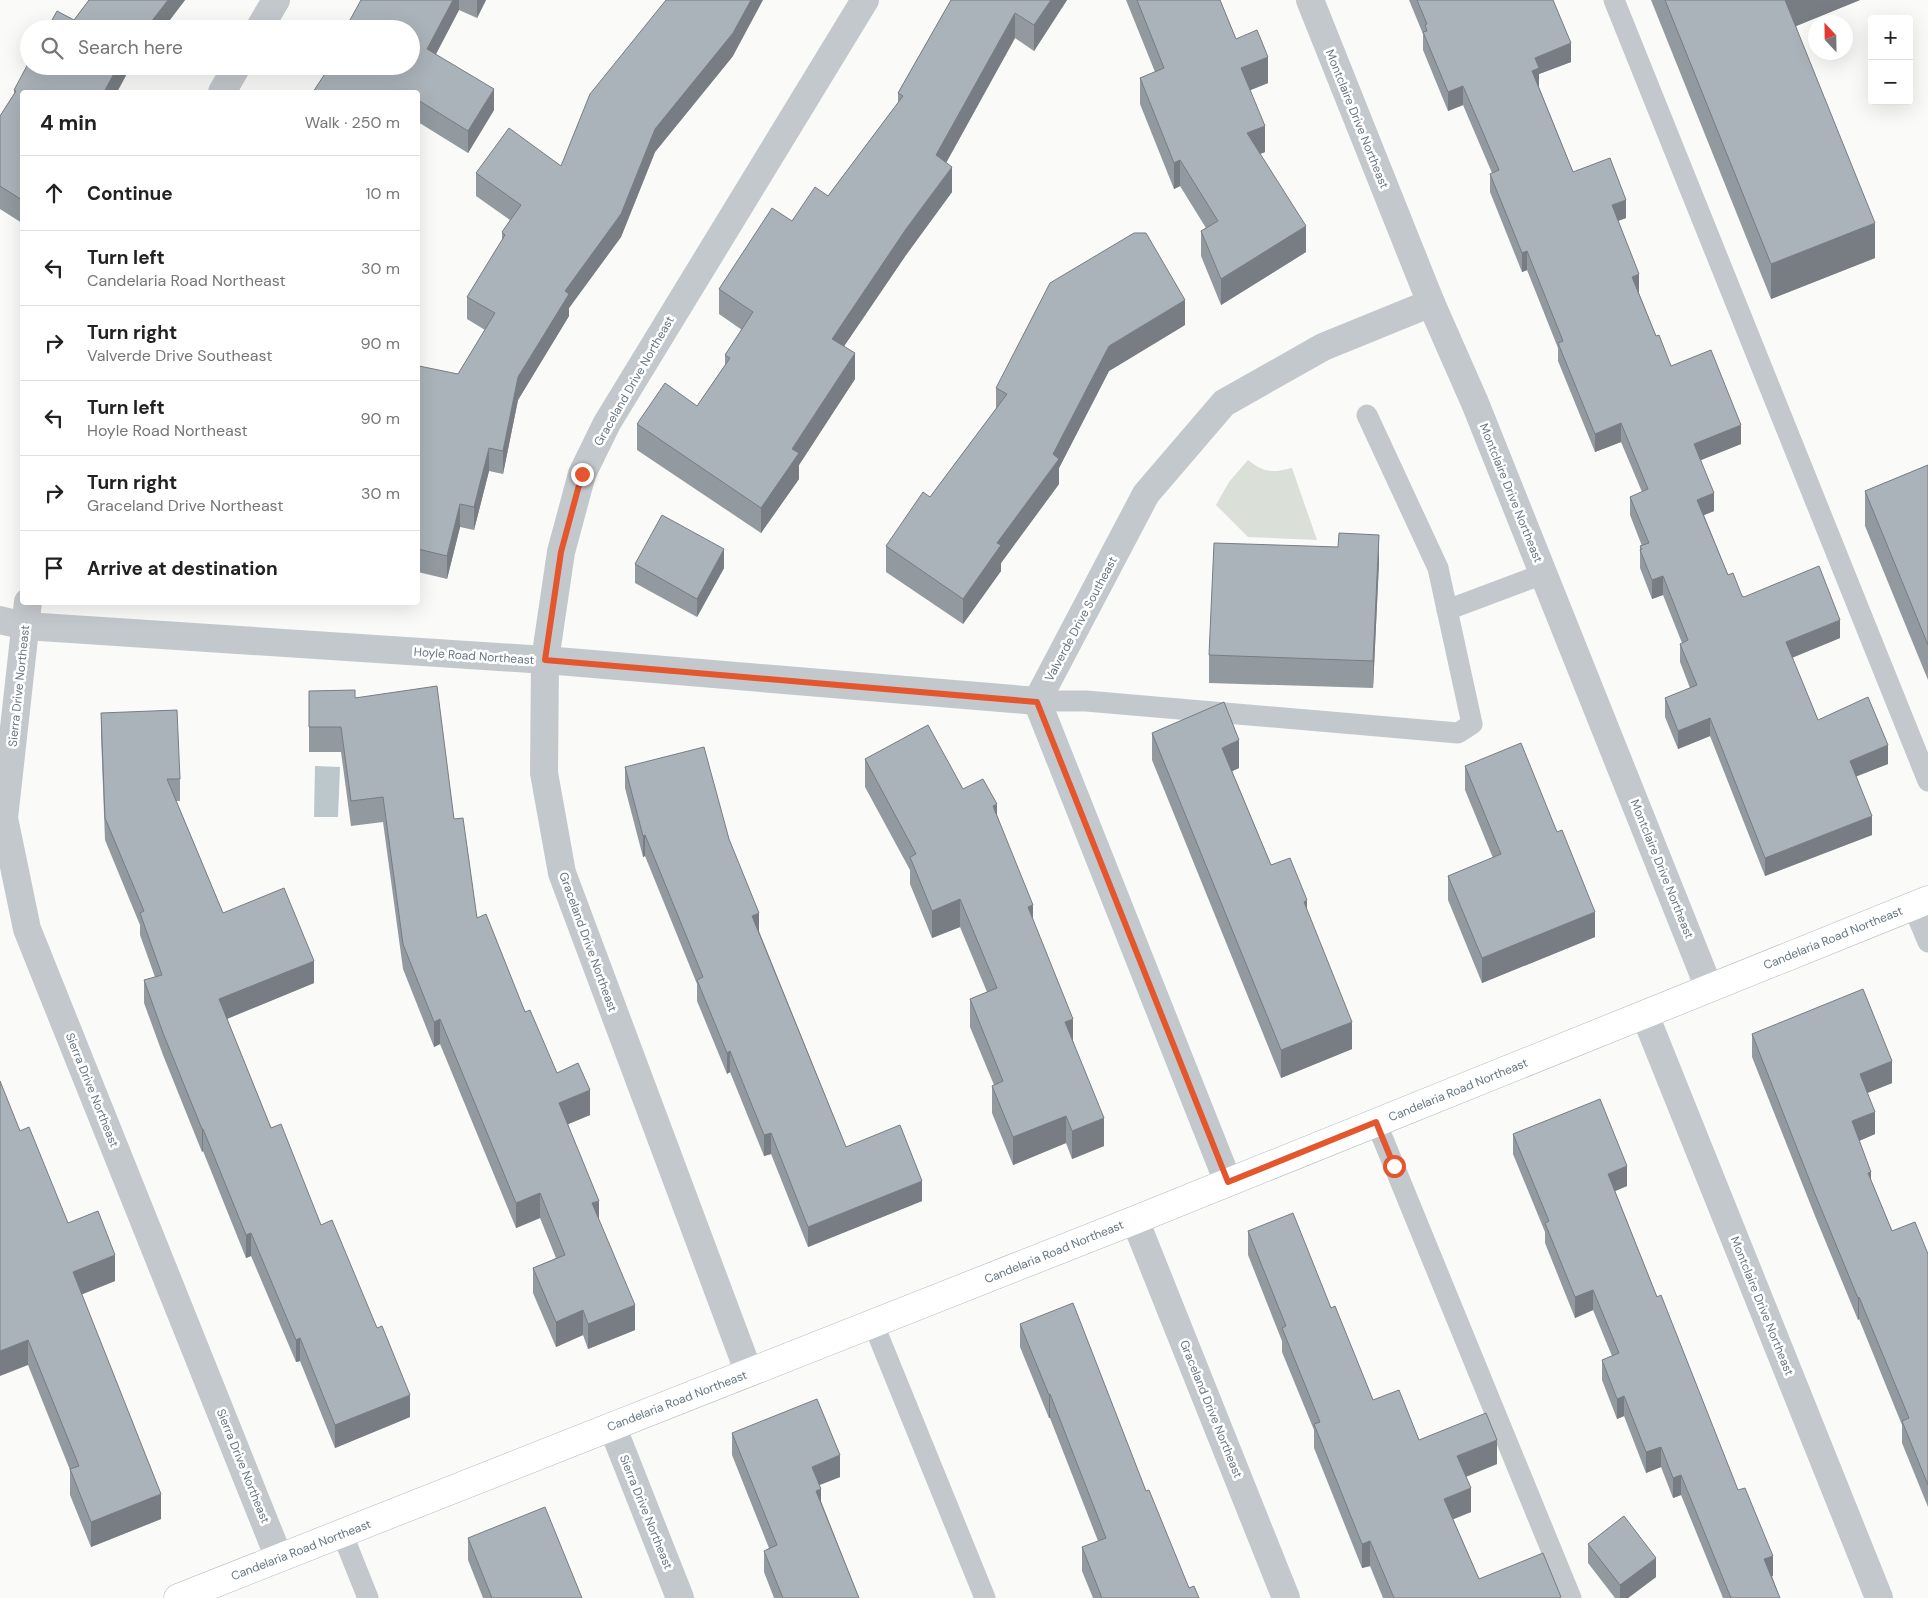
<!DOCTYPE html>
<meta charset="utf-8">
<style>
:root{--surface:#fff;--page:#f2f2f2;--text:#222;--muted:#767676;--line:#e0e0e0}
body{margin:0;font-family:"DM Sans",sans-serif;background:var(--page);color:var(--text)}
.controls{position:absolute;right:15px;top:15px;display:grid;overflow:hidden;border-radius:5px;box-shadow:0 5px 20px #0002}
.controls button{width:45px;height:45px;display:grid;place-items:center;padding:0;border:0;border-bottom:1px solid var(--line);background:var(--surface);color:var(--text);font:25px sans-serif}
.compass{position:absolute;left:1808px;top:15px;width:45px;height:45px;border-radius:50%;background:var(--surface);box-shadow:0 5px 20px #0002;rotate:338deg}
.stop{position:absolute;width:15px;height:15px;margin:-11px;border:4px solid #e4572e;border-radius:50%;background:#fff}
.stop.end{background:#e4572e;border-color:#fff;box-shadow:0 1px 5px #0008}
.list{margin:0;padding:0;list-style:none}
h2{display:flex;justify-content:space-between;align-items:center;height:65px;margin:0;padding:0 20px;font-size:21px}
h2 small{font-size:16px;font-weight:400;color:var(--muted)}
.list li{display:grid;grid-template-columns:32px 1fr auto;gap:15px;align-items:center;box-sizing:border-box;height:75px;padding:0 20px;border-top:1px solid var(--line)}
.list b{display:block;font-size:19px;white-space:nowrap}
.list p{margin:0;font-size:16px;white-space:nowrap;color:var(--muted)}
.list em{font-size:16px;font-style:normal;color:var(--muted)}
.icon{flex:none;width:28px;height:28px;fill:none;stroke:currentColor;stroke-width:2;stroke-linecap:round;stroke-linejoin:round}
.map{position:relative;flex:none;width:1928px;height:1598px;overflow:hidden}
.search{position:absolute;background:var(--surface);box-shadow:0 5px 20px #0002;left:20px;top:20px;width:400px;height:55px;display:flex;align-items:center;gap:12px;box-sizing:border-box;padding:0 18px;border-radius:28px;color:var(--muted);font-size:19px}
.panel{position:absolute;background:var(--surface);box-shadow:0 5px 20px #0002;left:20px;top:90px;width:400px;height:515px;border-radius:5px}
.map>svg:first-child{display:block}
</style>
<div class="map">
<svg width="1928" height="1598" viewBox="0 0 1928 1598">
<rect width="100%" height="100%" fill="#fafaf8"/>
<path fill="#dadfd7" d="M1248,460C1265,473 1271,473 1292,468L1317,540L1248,537L1216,505L1229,482Z"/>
<path fill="#bbc7cb" d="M315,766L340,767L338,817H314Z"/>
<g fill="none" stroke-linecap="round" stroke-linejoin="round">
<g stroke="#b3babf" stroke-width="29">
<path id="secondary" d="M178,1598L1135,1220L1928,900"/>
</g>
<g stroke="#c3c8cc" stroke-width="21">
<path d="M1614,0L1928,781"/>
<path d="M1447,610L1543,574"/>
<path d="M1037,701H1086L1458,733L1472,724L1438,568L1367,415"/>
<path d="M1913,906L1928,942"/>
<path d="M1376,1122L1571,1598"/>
<path d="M873,1323L985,1598"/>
<path d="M342,1533L368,1598"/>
</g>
<g stroke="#c3c8cc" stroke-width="28">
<path d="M1310,0L1431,303L1475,403L1709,988"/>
<path d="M259,29L276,0"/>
<path d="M222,92L237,66"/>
<path d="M28,602L4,818L27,929L279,1558"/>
<path d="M0,620L25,626L545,660L1037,701"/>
<path d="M1645,1015L1879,1598"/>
<path d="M1228,1182L1037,701L1146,494L1224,403L1323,347L1431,303"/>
<path d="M1135,1220L1286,1598"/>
<path d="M749,1373L562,873L544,773L545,660L561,552L582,474L607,423L865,0"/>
<path d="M612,1426L680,1598"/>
</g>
<use href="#secondary" stroke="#fff" stroke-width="28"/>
</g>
<g fill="#929a9f">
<path d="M89,0H185L163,29H47L74,20Z"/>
<path d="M361,0H486L477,18L459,10L436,54L494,110L468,153L418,122V92L411,66Z"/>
<path d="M951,0H1067L1034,51L1015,38L946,163L952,192L906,255L844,346L855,379L799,465V479L761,533L637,450V424L697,406L725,365V355L742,330L719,314V289L792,221L828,196L898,103V93Z"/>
<path d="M1126,0H1220L1236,39L1268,83L1250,90L1265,152L1260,154L1306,252L1221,305L1201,256V231L1206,228L1180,186L1174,189L1140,104V78L1155,72Z"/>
<path d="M1409,0H1553L1571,62L1539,74V87L1573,172L1626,218L1618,221L1639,292V293L1656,336L1671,366L1741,444L1700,460L1714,511L1704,515L1728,575L1742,596L1840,638L1792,658L1818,720L1888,764L1856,776L1872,835L1765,876L1710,736L1678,749L1665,717V698L1690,688L1680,662V644L1682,643L1663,595L1652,599L1640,568V546H1642L1630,515V497L1642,492L1621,442L1595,452L1558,361V348L1527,270L1522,272L1490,192V174L1492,173L1463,105L1448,111L1423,50V34Z"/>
<path d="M1651,0H1860L1796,26L1875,258L1771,299Z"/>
<path d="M733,56L655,152L621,237L569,308V316L518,400L503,474L489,471L474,530L460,527L447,579L418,572V373L458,374L485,330L467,319V297L502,240V232L510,220L476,196V173L561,166Z"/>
<path d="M131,66L117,92H22V223L0,209V116L14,94V90Z"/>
<path d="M1185,325L1109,371L1059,468V484L1001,563V571L963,624L886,572V546L930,497L996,409V388Z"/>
<path d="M1928,465V680L1865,526V491Z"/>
<path d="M1379,562L1373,688L1209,683V655Z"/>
<path d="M635,564L724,568L697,617L635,583Z"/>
<path d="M309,691L355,698L454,819L477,918L557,1073L590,1115L568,1124L635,1330L588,1349L583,1335L556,1347L533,1293V1268L556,1258L540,1218L516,1228L440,1044L434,1047L403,969L383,822L351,826L341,752H309Z"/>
<path d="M101,713L180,779V801H176L223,913L314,983L227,1019L271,1128L321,1225L410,1417L335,1448L300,1361L296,1362L251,1256L246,1258L203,1151L202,1152L163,1055L144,1003V980L155,977L140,935V925L105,840L101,735Z"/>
<path d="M1152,733L1239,768L1232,771L1271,865L1307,911L1352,1049L1281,1078L1152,760Z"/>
<path d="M865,759L963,789L997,815L1033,920L1073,1041L1104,1146L1072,1159L1066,1143L1013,1165L992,1113V1086L994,1085L970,1027V999L987,992L960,927L932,938L910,884V870L865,787Z"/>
<path d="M1465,766L1557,832L1595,937L1482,983L1448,900V876L1493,858L1465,790Z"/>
<path d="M625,767L729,839L759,931L846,1147L922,1201L808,1247L771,1154L764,1156L730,1072L727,1074L697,1001V984L645,856L643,857L625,788Z"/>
<path d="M1752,1034L1892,1083L1867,1093L1875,1134L1859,1141L1871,1180L1892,1231L1928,1254V1507L1902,1443V1425L1859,1319L1858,1320L1815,1216L1752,1057Z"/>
<path d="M20,1131L68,1223L115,1281L82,1294L161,1519L91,1547L70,1495V1470L28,1365Z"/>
<path d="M1513,1134L1627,1186L1615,1191L1657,1297L1773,1576H1772L1780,1598H1723L1681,1495L1673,1498L1661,1467L1646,1473L1624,1416L1617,1419L1602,1380V1360L1612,1356L1593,1310L1575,1318L1545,1243V1232L1513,1154Z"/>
<path d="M1248,1231L1331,1308L1373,1400L1419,1440L1497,1464L1466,1477L1471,1512L1453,1519L1479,1579L1561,1598H1383L1370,1566L1362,1568L1314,1448V1430L1282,1352V1341L1248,1255Z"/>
<path d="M1020,1324L1146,1491L1189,1588L1199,1598H1093L1082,1571V1547L1098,1541L1050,1418H1049L1020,1347Z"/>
<path d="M732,1433L840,1477L819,1485L821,1501L859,1598H774L764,1572V1551L769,1548L732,1455Z"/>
<path d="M468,1538L582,1598H483L468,1560Z"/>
<path d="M1588,1544L1656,1577L1628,1598H1615L1588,1563Z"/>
</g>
<g fill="#777d82">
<path d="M168,0H185L163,29H148V26Z"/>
<path d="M453,0H459V10L427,71V49Z"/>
<path d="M477,0H486L477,18Z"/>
<path d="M751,0H763L733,56L655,152L621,237L569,308V316L518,400L503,474V451L518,377L565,291L655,129Z"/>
<path d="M1051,0H1067L1034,51V25Z"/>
<path d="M1784,0H1860L1784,31Z"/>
<path d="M1015,13V38L936,181V155Z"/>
<path d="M143,22V29H139Z"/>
<path d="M1571,43V62L1539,74V87L1532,89V71L1535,58Z"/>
<path d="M1268,57V83L1241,94V68Z"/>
<path d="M118,66H131L117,92H104Z"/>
<path d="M1463,86V105L1448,111V92Z"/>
<path d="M494,89V110L468,153V131Z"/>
<path d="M1265,126V152L1247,159V133Z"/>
<path d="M1180,160V186L1174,189V163Z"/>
<path d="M952,167V192L906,255L832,364V339L906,229Z"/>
<path d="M1626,200V218L1612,223V205Z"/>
<path d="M1875,223V258L1771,299V264Z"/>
<path d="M1306,226V252L1221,305V279Z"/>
<path d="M1527,251V270L1522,272V253Z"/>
<path d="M1639,274V292L1632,295V277Z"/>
<path d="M1185,300V325L1109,371L1059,468V484L1001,563V571L963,624V599L997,543L1053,454L1109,346Z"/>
<path d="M855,353V379L799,465V479L761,533V508L792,449Z"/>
<path d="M1621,423V442L1595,452V434Z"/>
<path d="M1741,425V444L1694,463V444Z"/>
<path d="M489,448V471L474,530V507Z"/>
<path d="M1714,493V511L1697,518V500Z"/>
<path d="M460,504V527L447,579V556Z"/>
<path d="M1379,535V562L1373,688V661Z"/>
<path d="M724,549V568L697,617V599Z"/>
<path d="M1663,576V595L1652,599V580Z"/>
<path d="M1840,620V638L1786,660V642Z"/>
<path d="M1710,718V736L1678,749V731Z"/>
<path d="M1239,740V768L1222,776V748Z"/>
<path d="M1888,745V764L1850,779V761Z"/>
<path d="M997,804V832L993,806Z"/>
<path d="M1872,816V835L1765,876V858Z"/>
<path d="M645,835V856L643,857V836Z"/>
<path d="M960,899V927L932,938V911Z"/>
<path d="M1307,900V928L1304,902Z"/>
<path d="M1033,905V932L1028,907Z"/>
<path d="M1595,912V937L1482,983V958Z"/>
<path d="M759,913V934L752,916Z"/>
<path d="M314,961V983L219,1022V999Z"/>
<path d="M440,1019V1044L434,1047V1022Z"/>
<path d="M1073,1019V1046L1065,1022Z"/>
<path d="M1352,1022V1049L1281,1078V1050Z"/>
<path d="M730,1051V1072L727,1074V1053Z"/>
<path d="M1892,1061V1083L1860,1096V1074Z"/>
<path d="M590,1090V1115L559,1128V1103Z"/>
<path d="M1875,1112V1134L1852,1144V1121Z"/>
<path d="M1066,1116V1143L1013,1165V1137Z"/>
<path d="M1104,1118V1146L1072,1159V1131Z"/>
<path d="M202,1129H203V1151L202,1152Z"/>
<path d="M771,1133V1154L764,1156V1135Z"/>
<path d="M1627,1166V1186L1608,1194V1174Z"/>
<path d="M1871,1172V1194L1868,1173Z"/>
<path d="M922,1181V1201L808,1247V1227Z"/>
<path d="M540,1193V1218L516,1228V1203Z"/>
<path d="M599,1201V1226L592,1203Z"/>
<path d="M251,1233V1256L246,1258V1235Z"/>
<path d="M115,1255V1281L73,1298V1272Z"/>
<path d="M1593,1290V1310L1575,1318V1297Z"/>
<path d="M1859,1297V1319L1858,1320V1298Z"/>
<path d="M635,1305V1330L588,1349V1324Z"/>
<path d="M583,1310V1335L556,1347V1322Z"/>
<path d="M300,1338V1361L296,1362V1340Z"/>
<path d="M28,1340V1365L0,1376V1351Z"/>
<path d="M1050,1394V1418H1049V1395Z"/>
<path d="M410,1395V1417L335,1448V1425Z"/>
<path d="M1624,1396V1416L1617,1419V1399Z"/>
<path d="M1497,1440V1464L1457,1480V1456Z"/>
<path d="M1661,1447V1467L1646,1473V1452Z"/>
<path d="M840,1455V1477L812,1488V1467Z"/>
<path d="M1681,1475V1495L1673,1498V1478Z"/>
<path d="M1471,1488V1512L1444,1523V1499Z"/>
<path d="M821,1489V1510L816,1491Z"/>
<path d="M161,1494V1519L91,1547V1522Z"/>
<path d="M1370,1541V1566L1362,1568V1544Z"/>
<path d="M1773,1556V1576L1764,1579V1559Z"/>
<path d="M1656,1558V1577L1628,1598H1620V1585Z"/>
</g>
<g fill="#aab3b9" stroke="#777d82">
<path d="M89,0H168L148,26L143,22L139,29H47L57,11L74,20Z"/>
<path d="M361,0H453L427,49L494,89L468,131L418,100V92H313L330,66H411V29H345Z"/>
<path d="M666,0H751L733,33L655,129L621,214L565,291L569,294L518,377L503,451L489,448L474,507L460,504L447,556L418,549V373L419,366L458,374L495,313L467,297L505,235L502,232L521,205L476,173L509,128L561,166L590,94Z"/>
<path d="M951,0H1051L1034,25L1015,13L936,155L952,167L906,229L832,339L855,353L792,449L799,453L761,508L637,424L665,383L697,406L730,358L725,355L753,312L719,289L772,208L792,221L815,187L828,196L903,96L898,93Z"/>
<path d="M1137,0H1220L1236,39L1257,30L1268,57L1241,68L1265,126L1247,133L1306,226L1221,279L1201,231L1218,221L1180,160L1174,163L1140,78L1164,68Z"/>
<path d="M1417,0H1553L1571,43L1535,58L1539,68L1532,71L1573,172L1610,158L1626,200L1612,205L1639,274L1632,277L1656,336L1659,335L1671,366L1711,350L1741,425L1694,444L1714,493L1697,500L1728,575L1733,573L1742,596L1744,597L1819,566L1840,620L1786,642L1818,720L1868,697L1888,745L1850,761L1872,816L1765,858L1710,718L1678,731L1665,698L1697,685L1680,644L1688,640L1663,576L1652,580L1640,550L1642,549L1640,546L1649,543L1630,497L1648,489L1621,423L1595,434L1558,343L1563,341L1527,251L1522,253L1490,174L1499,170L1463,86L1448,92L1423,32L1427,31L1425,25L1427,24Z"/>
<path d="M1665,0H1785L1875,223L1771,264Z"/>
<path d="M29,62V66H118L104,92H22V200L0,186V116L16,91L14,90Z"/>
<path d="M1134,233H1146L1185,300L1109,346L1053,454L1059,459L997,543L1001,545L963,599L886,546L923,492L930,497L1007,394L996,388L1050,283Z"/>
<path d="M1928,465V645L1865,491Z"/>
<path d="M662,515L724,549L697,599L635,564Z"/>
<path d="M1339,533L1379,535L1373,661L1209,655L1214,543L1338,547Z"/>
<path d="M437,686L454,819L463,818L477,918L486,914L525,1012L530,1010L557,1073L578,1063L590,1090L559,1103L599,1201L592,1203L635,1305L588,1324L583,1310L556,1322L533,1268L565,1255L540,1193L516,1203L440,1019L434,1022L403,944L383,797L351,801L341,727H309V691L355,690V698Z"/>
<path d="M1224,702L1239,740L1222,748L1271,865L1290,858L1307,900L1304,902L1352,1022L1281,1050L1152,733Z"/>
<path d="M177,710L180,779H167L223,913L284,888L314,961L219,999L271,1128L281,1124L321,1225L332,1220L377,1328L382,1326L410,1395L335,1425L300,1338L296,1340L251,1233L246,1235L203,1129H202L163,1033L144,980L162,975L140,913L144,911L105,818L101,713Z"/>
<path d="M928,725L963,789L983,779L997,804L993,806L1033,905L1028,907L1073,1019L1065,1022L1104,1118L1072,1131L1066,1116L1013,1137L992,1086L1003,1081L970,999L997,988L960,899L932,911L910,857L916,854L865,759Z"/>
<path d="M1521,743L1557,832L1562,830L1595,912L1482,958L1448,876L1501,854L1465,766Z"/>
<path d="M704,747L729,839L759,913L752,916L846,1147L900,1125L922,1181L808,1227L771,1133L764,1135L730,1051L727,1053L697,980L703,977L645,835L643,836L625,767Z"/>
<path d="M1863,989L1892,1061L1860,1074L1875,1112L1852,1121L1871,1172L1868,1173L1892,1231L1915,1222L1928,1254V1485L1902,1421L1909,1418L1859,1297L1858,1298L1815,1194L1752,1034Z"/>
<path d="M0,1081L20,1131L29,1127L68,1223L98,1211L115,1255L73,1272L161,1494L91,1522L70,1469L79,1466L28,1340L0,1351Z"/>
<path d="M1600,1099L1627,1166L1608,1174L1657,1297L1661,1295L1738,1490L1745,1488L1773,1556L1764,1559L1780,1598H1731L1681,1475L1673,1478L1661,1447L1646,1452L1624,1396L1617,1399L1602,1360L1619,1353L1593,1290L1575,1297L1545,1223L1549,1221L1513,1134Z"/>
<path d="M1293,1213L1331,1308L1335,1306L1373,1400L1399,1390L1419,1440L1486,1413L1497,1440L1457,1456L1471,1488L1444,1499L1479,1579L1543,1553L1561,1597L1559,1598H1394L1370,1541L1362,1544L1314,1424L1320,1422L1282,1328L1286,1326L1248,1231Z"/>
<path d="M1073,1303L1146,1491L1149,1490L1189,1588L1194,1586L1199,1598H1102L1082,1547L1106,1538L1050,1394L1049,1395L1020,1324Z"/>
<path d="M817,1399L840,1455L812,1467L821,1489L816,1491L859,1598H783L764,1551L777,1545L732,1433Z"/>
<path d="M545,1507L582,1598H492L468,1538Z"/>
<path d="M1624,1516L1656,1558L1620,1585L1588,1544Z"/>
</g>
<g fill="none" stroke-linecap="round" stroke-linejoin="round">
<path stroke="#e4572e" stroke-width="6" d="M582,474L561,552L545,660L1037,702L1228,1182L1376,1122L1394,1166"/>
</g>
<g text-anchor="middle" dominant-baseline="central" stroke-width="5" stroke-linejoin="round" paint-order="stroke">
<g font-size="12" fill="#657683" stroke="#fff">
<text transform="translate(1357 119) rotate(68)">Montclaire Drive Northeast</text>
<text transform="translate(634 381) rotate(-60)">Graceland Drive Northeast</text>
<text transform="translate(1511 493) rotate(68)">Montclaire Drive Northeast</text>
<text transform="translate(1081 619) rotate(-62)">Valverde Drive Southeast</text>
<text transform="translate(474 656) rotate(4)">Hoyle Road Northeast</text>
<text transform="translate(19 686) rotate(-84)">Sierra Drive Northeast</text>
<text transform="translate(1662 869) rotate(68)">Montclaire Drive Northeast</text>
<text transform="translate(1833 938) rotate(-22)">Candelaria Road Northeast</text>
<text transform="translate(588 942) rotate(70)">Graceland Drive Northeast</text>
<text transform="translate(92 1090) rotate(68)">Sierra Drive Northeast</text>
<text transform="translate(1458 1090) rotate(-22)">Candelaria Road Northeast</text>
<text transform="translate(1054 1252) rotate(-22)">Candelaria Road Northeast</text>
<text transform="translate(1762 1306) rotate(68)">Montclaire Drive Northeast</text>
<text transform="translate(677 1401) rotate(-21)">Candelaria Road Northeast</text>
<text transform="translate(1211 1409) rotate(68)">Graceland Drive Northeast</text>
<text transform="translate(243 1466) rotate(68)">Sierra Drive Northeast</text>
<text transform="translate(646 1512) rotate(68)">Sierra Drive Northeast</text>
<text transform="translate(301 1550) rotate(-21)">Candelaria Road Northeast</text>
</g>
</g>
</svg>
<div class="controls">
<button>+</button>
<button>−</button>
</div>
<svg class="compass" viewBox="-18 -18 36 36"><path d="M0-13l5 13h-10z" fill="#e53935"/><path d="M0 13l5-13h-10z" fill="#767676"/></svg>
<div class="stop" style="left:1394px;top:1166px"></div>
<div class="stop end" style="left:582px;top:474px"></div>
<div class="search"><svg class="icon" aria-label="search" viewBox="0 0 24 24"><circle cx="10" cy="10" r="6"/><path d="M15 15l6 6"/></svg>Search here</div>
<section class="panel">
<h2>4 min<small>Walk · 250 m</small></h2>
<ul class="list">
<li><svg class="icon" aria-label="ahead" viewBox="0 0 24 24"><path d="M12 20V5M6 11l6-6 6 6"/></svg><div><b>Continue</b></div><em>10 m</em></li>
<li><svg class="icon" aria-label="left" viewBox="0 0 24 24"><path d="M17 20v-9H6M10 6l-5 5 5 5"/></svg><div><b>Turn left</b><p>Candelaria Road Northeast</p></div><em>30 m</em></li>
<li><svg class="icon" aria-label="right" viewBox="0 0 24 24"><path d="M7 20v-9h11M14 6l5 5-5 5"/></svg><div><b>Turn right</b><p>Valverde Drive Southeast</p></div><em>90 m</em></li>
<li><svg class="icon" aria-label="left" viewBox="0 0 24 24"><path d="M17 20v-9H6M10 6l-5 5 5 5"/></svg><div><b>Turn left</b><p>Hoyle Road Northeast</p></div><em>90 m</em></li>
<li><svg class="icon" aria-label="right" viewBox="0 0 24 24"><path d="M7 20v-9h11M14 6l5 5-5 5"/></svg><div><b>Turn right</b><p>Graceland Drive Northeast</p></div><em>30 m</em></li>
<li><svg class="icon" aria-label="arrive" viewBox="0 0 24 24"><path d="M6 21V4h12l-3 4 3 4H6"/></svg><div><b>Arrive at destination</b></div></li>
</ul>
</section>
</div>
